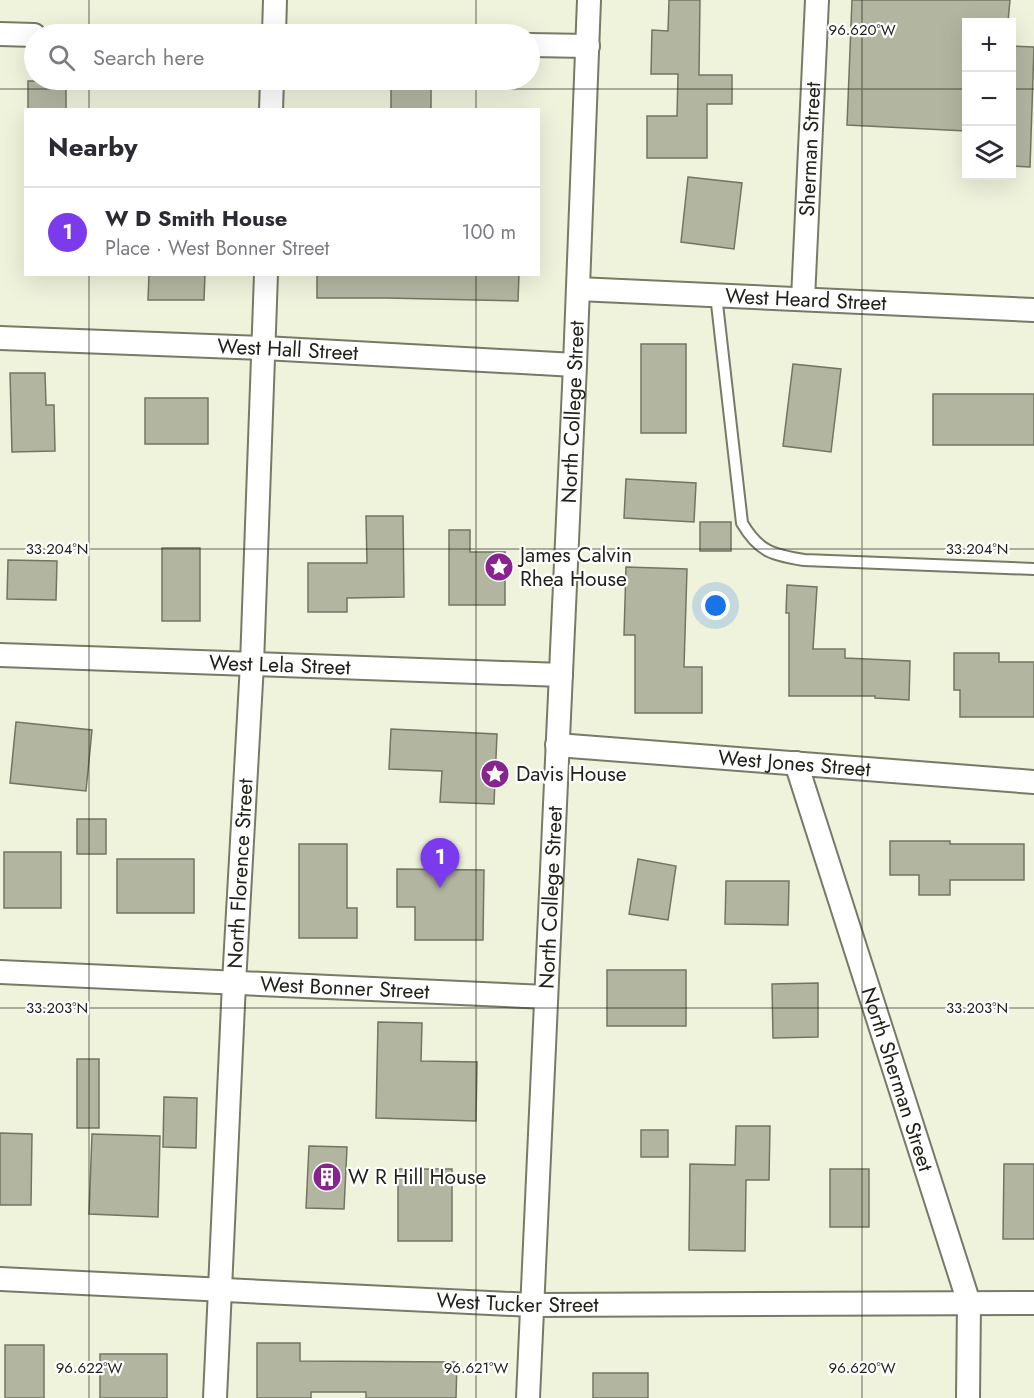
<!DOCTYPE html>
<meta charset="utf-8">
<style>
:root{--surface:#fff;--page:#f7f7f7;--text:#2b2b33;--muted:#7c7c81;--line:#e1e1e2;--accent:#7c3aed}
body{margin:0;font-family:Jost,sans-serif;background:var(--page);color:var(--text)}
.controls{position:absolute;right:18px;top:18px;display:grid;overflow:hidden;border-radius:0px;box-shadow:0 6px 24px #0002}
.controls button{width:54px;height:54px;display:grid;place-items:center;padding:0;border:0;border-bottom:2px solid var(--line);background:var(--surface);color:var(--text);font:30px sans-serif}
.you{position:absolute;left:716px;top:606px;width:21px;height:21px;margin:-15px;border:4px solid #fff;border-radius:50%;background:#1a73e8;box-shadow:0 0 0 9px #1a73e833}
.badge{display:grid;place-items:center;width:39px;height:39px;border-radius:50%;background:var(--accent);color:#fff;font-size:20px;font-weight:700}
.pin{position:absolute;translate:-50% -50px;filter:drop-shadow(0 2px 3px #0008)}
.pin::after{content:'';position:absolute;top:32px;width:21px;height:18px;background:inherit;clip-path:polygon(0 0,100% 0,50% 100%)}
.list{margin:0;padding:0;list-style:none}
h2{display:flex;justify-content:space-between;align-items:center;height:78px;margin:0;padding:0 24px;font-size:26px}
h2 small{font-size:20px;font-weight:400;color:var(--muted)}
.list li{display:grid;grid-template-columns:39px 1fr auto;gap:18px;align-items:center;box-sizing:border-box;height:90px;padding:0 24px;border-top:2px solid var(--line)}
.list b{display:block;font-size:22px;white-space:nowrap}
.list p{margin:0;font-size:20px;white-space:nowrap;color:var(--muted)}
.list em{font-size:20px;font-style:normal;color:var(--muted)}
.icon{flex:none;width:33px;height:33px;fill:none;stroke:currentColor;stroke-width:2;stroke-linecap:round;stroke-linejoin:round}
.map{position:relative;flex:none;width:1034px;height:1398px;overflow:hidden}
.search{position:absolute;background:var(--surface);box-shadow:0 6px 24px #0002;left:24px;top:24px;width:516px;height:66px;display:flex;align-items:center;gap:15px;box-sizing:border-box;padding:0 21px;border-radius:33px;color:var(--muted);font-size:22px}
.panel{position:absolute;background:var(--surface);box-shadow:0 6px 24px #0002;left:24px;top:108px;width:516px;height:168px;border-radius:0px}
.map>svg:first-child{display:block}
</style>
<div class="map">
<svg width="1034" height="1398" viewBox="0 0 1034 1398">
<rect width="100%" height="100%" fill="#eff3dc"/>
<g fill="#b2b6a1" stroke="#727561" stroke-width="1.5">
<path d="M669,0H700L699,75H732V104H707V158H647V116H677L678,74H651L652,30L668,31Z"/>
<path d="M852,0H1010L1008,22H966V131L847,125Z"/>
<path d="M1011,46L1034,47L1030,167L1011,166Z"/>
<rect x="28" y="81" width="38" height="29"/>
<rect x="391" y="88" width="40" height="22"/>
<path d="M688,177L742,183L734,249L681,242Z"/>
<path d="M149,274H205L204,300H148Z"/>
<path d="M317,274H519L518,301L387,298H317Z"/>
<rect x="641" y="344" width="45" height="89"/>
<path d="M793,364L841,369L831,452L783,446Z"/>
<path d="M10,373H45L46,405H54L55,451L12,452Z"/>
<rect x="933" y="394" width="101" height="51"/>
<rect x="145" y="398" width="63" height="46"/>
<path d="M626,479L696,483L694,522L624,518Z"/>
<path d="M366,516H403L404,597L347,598V612H308V563H367Z"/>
<rect x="700" y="522" width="31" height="29"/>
<path d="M449,530H470V552H505V605H449Z"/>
<rect x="162" y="548" width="38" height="73"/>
<path d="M8,560L57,561L56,600L7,599Z"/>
<path d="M626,567L687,569L684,667H702V713H635V635H624Z"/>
<path d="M787,585L817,587L813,649H845V658L910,661L909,700L875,698V696H789V613H786Z"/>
<path d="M954,653H999V662H1034V717H960V690H954Z"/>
<path d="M16,722L92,730L86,791L10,783Z"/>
<path d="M391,729L497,734L494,804L440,802L442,771L389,769Z"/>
<rect x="77" y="819" width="29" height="35"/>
<path d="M890,841H950V844H1024V880H950V895H919V875H890Z"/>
<path d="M299,844H347V908H357V938H299Z"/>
<rect x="4" y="852" width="57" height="56"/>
<rect x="117" y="859" width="77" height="54"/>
<path d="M638,859L676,866L668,920L629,914Z"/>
<path d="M397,869L484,870L483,940H415V907H397Z"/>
<path d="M726,881H789L788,925L725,924Z"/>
<rect x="607" y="970" width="79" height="56"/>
<path d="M818,983V1037L773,1038L772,984Z"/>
<path d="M378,1022L422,1023L421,1061L477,1062L476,1121L376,1118Z"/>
<rect x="77" y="1059" width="22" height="69"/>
<path d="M164,1097L197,1098L196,1148L163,1147Z"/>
<path d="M736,1126H770L769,1180H746L745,1251L689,1250L690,1164L735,1165Z"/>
<rect x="641" y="1130" width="27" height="27"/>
<path d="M0,1133L32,1134L31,1205H0Z"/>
<path d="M92,1134L160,1136L158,1217L89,1214Z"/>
<path d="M309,1146L347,1147L344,1209L306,1208Z"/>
<path d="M1004,1164H1034V1239H1003Z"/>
<rect x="398" y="1169" width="54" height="72"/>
<rect x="830" y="1169" width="39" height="58"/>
<path d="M257,1343H300V1361L457,1362L456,1398H366V1392H311V1398H257Z"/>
<rect x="5" y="1345" width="39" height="53"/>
<rect x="100" y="1354" width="67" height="44"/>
<rect x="593" y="1373" width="55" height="25"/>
</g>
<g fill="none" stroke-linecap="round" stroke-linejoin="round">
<g stroke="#777a66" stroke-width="14">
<path id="lane" d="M716,295L742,523C759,552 773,555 804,560L1034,569"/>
</g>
<g stroke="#777a66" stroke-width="26">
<g id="street">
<path d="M0,34L34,35"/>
<path d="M274,34L275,0"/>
<path d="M530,45L588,46"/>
<path d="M271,110L272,80"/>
<path id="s1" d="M578,289L1034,310"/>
<path id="s2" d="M803,299L817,0"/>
<path id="s3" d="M0,338L264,348L575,365"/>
<path id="s4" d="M0,655L561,675"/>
<path id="s5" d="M557,745L1034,782"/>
<path id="s6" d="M796,763L969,1303L968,1398"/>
<path id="s7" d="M0,972L546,997"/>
<path id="s8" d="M0,1279L532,1305L1034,1303"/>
<path id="s9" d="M215,1398L234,983L252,664L266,274"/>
<path id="s10" d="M528,1398L575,365L589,0"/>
</g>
</g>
<use href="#lane" stroke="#fff" stroke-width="10"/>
<use href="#street" stroke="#fff" stroke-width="22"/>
</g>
<path fill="none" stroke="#202219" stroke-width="1.5" stroke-opacity="0.45" d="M89,0V34M476,0V34M862,0V1398M89,80V110M476,80V110M0,89H966M1012,89H1034M89,274V1398M476,274V1398M0,549H1034M0,1008H1034"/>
<defs>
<g id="sight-disc" transform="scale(1.5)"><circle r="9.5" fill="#87248d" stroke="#fff"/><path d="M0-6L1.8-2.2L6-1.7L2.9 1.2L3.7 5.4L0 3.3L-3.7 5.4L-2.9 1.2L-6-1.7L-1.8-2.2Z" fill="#fff"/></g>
<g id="building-disc" transform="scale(1.5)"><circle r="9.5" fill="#87248d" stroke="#fff"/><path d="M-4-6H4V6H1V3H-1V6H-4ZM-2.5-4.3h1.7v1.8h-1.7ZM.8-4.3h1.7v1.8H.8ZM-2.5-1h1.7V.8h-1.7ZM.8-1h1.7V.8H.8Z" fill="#fff"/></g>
</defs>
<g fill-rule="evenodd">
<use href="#sight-disc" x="499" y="567"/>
<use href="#sight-disc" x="495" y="774"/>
<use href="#building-disc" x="327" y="1177"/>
</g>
<g text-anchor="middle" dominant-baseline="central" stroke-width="4.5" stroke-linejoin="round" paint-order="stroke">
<g font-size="21" fill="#202219" stroke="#fff">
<text stroke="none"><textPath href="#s2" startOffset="150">Sherman Street</textPath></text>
<text stroke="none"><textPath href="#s1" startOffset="228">West Heard Street</textPath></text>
<text stroke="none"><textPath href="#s3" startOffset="288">West Hall Street</textPath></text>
<text stroke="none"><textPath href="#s10" startOffset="987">North College Street</textPath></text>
<text stroke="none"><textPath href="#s4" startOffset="280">West Lela Street</textPath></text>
<text stroke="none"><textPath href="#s5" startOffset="238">West Jones Street</textPath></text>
<text stroke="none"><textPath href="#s9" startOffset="525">North Florence Street</textPath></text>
<text stroke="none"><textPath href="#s10" startOffset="501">North College Street</textPath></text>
<text stroke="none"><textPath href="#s7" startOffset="345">West Bonner Street</textPath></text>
<text stroke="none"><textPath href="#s6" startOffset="332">North Sherman Street</textPath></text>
<text stroke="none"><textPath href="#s8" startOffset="518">West Tucker Street</textPath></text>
</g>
<g font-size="21" fill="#202219" stroke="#fff" text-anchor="start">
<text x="520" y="555">James Calvin<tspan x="520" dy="24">Rhea House</tspan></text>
<text x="516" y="774">Davis House</text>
<text x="348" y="1177">W R Hill House</text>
</g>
</g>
<g font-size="15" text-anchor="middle" fill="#202219" stroke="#fff" stroke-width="4.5" stroke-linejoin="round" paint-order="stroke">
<text x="862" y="35">96.620°W</text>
<text x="57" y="554">33.204°N</text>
<text x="977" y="554">33.204°N</text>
<text x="57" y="1013">33.203°N</text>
<text x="977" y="1013">33.203°N</text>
<text x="89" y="1373">96.622°W</text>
<text x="476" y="1373">96.621°W</text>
<text x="862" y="1373">96.620°W</text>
</g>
</svg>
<div class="controls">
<button>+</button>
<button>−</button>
<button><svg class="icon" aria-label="layers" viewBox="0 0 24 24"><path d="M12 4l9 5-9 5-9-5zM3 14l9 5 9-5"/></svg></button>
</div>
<div class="you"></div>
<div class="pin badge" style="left:440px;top:888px">1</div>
<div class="search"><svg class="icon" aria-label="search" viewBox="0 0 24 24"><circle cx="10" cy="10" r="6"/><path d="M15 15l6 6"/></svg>Search here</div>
<section class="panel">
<h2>Nearby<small></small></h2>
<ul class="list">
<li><span class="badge">1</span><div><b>W D Smith House</b><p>Place · West Bonner Street</p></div><em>100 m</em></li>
</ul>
</section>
</div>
